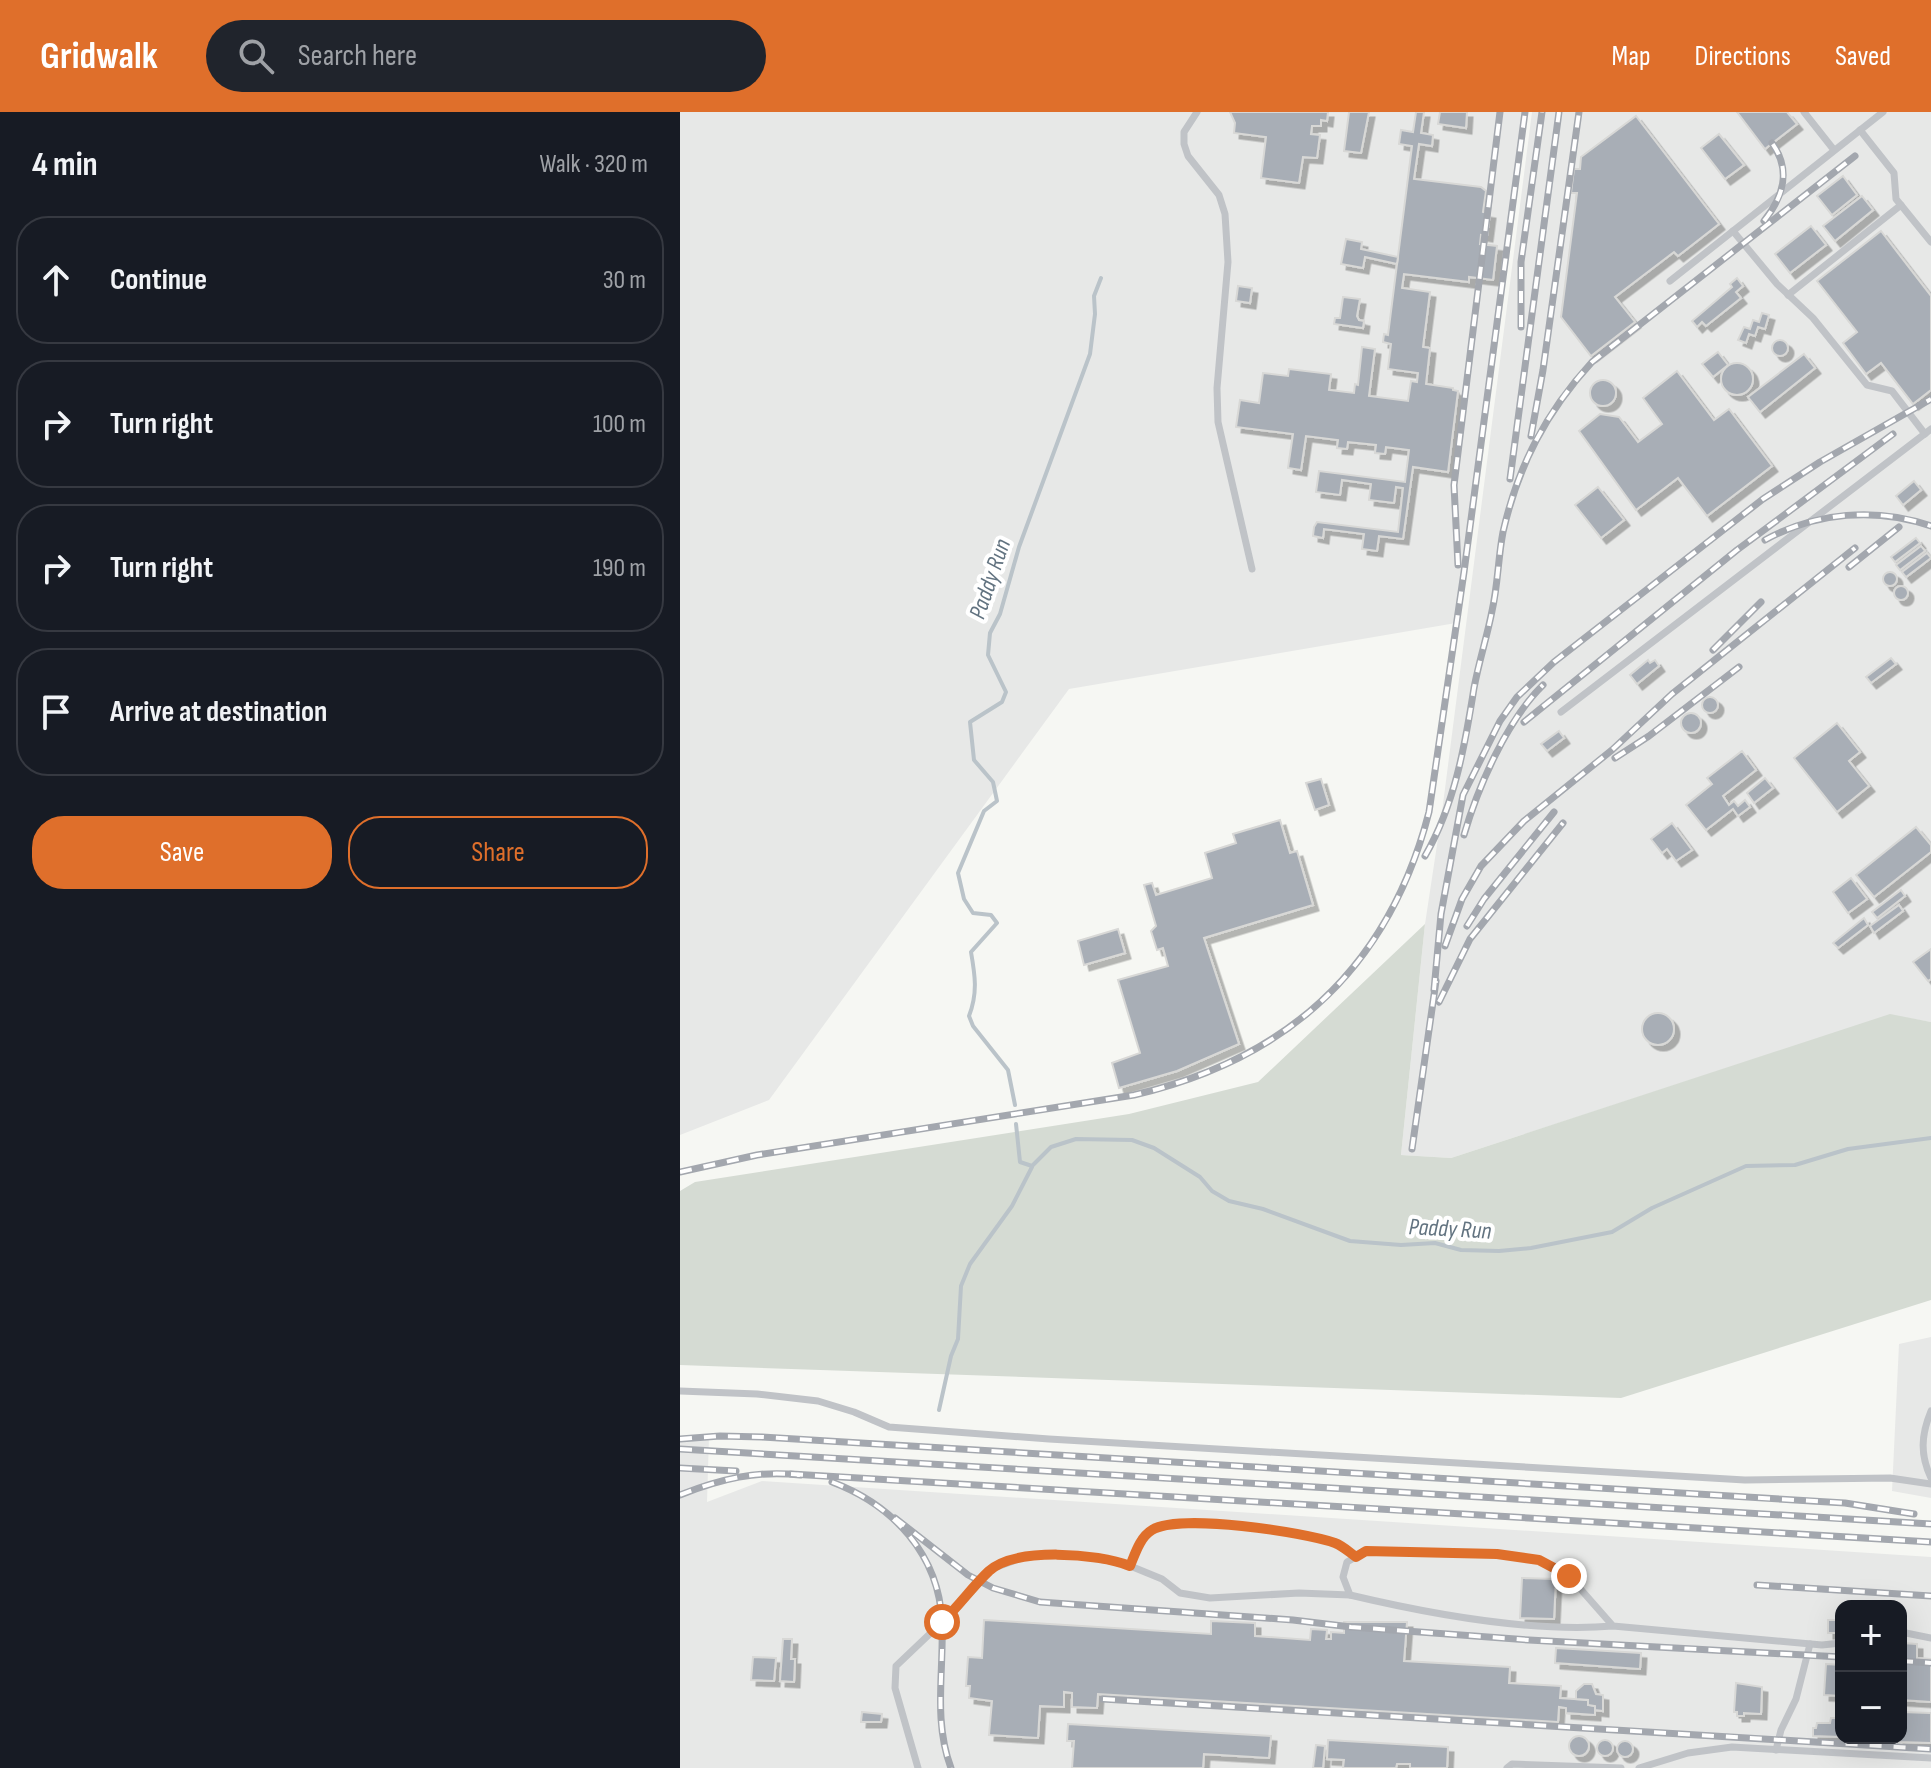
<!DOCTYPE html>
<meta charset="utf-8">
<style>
:root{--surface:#171b24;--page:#20242c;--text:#f1f3f6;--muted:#9ea1a6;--line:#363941;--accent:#df6f2b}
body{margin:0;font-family:"Sofia Sans Condensed",sans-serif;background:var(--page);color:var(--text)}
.controls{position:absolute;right:24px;bottom:24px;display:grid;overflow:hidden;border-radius:16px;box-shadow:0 8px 32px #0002}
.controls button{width:72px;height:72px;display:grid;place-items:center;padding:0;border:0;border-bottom:2px solid var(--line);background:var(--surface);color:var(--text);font:40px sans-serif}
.stop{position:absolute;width:24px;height:24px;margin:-18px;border:6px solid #df6f2b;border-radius:50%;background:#fff}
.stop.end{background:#df6f2b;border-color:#fff;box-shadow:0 2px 8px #0008}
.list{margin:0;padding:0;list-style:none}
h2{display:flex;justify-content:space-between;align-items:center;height:104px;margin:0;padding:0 32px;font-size:34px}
h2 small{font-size:26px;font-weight:400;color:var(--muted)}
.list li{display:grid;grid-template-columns:52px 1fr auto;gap:24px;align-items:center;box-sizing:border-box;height:128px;margin:0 16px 16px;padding:0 16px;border:2px solid var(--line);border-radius:32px}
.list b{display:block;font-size:30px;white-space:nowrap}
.list em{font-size:26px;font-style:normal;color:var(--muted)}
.actions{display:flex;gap:16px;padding:24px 32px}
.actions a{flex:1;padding:18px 0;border:2px solid var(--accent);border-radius:32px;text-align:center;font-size:28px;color:var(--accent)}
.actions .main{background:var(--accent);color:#fff}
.icon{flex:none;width:44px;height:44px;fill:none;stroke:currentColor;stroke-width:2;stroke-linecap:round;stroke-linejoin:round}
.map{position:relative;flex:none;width:1251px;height:1656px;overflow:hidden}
header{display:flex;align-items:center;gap:48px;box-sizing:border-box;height:112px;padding:0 40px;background:var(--accent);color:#fff}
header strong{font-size:38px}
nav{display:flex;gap:44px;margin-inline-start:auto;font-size:28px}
.search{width:560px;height:72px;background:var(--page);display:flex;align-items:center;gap:20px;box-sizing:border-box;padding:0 28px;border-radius:44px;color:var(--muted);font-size:30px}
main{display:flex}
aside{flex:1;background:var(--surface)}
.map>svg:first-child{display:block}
</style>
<header>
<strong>Gridwalk</strong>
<div class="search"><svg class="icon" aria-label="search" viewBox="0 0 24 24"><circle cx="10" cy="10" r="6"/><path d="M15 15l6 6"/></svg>Search here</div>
<nav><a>Map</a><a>Directions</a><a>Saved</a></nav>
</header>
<main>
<aside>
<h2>4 min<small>Walk · 320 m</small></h2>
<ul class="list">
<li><svg class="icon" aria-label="ahead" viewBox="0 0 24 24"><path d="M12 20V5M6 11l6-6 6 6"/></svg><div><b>Continue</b></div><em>30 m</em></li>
<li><svg class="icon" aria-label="right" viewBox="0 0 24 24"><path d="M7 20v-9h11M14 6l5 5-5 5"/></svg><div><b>Turn right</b></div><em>100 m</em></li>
<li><svg class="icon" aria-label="right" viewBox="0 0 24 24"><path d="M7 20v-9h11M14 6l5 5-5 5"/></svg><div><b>Turn right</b></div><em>190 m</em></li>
<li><svg class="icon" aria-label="arrive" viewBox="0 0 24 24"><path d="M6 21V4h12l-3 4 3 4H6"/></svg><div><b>Arrive at destination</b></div></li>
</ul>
<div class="actions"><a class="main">Save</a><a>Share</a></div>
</aside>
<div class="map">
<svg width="1251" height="1656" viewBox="0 0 1251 1656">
<defs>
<filter id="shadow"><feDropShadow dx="5.5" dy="5.5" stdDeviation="0" flood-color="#0004"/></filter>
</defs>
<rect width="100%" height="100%" fill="#f6f7f3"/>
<g fill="#e7e8e7" fill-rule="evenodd">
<path d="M0,0H842L776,511L389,577L89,988L0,1023Z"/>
<path d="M852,0H1251V910L1210,903L771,1046L721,1043L745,812L762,700Z"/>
<path d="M1251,1225V1386L1212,1379L1219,1232Z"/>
<path d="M29,1325L27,1390L82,1369L1251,1445V1656H0V1327ZM1161,1494H1221V1626H1161Z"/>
</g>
<path fill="#d5dbd3" d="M745,812L721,1043L771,1046L1210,902L1251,910V1188L941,1286L0,1253V1079L15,1070L449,1002L578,970Z"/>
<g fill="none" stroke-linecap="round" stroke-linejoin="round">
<g stroke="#bac3c9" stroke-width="4">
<path d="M335,993L328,958L293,914L289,904C298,881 295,863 291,840L317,811L311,803L293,801L284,787L278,761L304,699L317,689L313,670L294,648L290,610L322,590L326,580L308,543L310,521L320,502L339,435L410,242L415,202L414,184L421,166"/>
<path d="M336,1012L340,1050L352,1054L371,1035L396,1027L452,1028L474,1036L520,1065L532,1079L549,1089L583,1097L670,1129L721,1133L755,1131L781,1138L819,1139L851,1136L932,1120L972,1096L1066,1054L1115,1053L1168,1037L1251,1026"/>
<path d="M259,1298L271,1244L278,1227L281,1174L290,1152L332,1094L352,1055"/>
</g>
</g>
<g fill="#a8aeb6" stroke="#d8d8d6" stroke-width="2" filter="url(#shadow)">
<path d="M550,0H648L647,9L641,8V14H632L631,22L640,23L637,46L623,45L619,71L581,66L586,25L554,21L555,11Z"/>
<path d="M669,0H689L681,41L664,39Z"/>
<path d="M736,0H744L741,21L753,23L752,34L739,32L734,67L801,75L806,79L803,100L810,101L807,124L801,123L800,132L817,134L813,168L789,165V170L724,162L722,176L750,180L743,235L750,236L746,272L773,276V278L778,279L768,360L733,355L723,427L699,424L697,439L682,437L684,422L644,417L643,426L633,424L634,415L637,410L718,420L723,376L716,375L714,391L689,388L691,372L662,368L660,383L636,380L639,359L725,370L729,338L706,335L705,342L695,341L696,333L668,330L667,337L657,336L658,328L626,324L621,358L608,356L613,322L556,315L560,288L579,291L583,261L608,264L609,257L651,262L649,278L674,281L675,272L678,273L682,235L695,237L689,284L728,289L731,269L737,270L738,261L708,257L711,232L703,230L704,222L708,223L732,34L719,32L721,18L733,20Z"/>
<path d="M760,0H787L786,16L758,12Z"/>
<path d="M1057,0H1107L1117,12L1085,37Z"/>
<path d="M956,4L1039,112L998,144L994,140L935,185L955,210L911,244L881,205L897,81H891L894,57H900L901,45Z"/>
<path d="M1039,22L1064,53L1045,67L1021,36Z"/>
<path d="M1163,64L1177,83L1152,103L1137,84Z"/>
<path d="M1182,84L1193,98L1155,129L1143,114Z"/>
<path d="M1131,114L1146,133L1110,161L1095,142Z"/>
<path d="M1201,119L1251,184V278L1233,292L1201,251L1186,262L1163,231L1177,220L1137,169Z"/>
<path d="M666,127L682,130L681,137L718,145L717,152L685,145L683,156L661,152Z"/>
<path d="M1057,166L1063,174L1056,180L1061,186L1026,214L1022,210L1017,215L1012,209L1052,175L1050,172Z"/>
<path d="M558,174L572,176L570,191L556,189Z"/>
<path d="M663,185L680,187L677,204L679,208L684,209L683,216L654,212L655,206H660Z"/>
<path d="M1082,201L1089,203L1085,217L1078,215L1075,224L1069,222L1066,231L1058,228L1064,215L1070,217L1073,208L1079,210Z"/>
<circle cx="1100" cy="236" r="8"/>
<path d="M1038,240L1048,253L1033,265L1022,252Z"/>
<path d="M1124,242L1135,256L1080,300L1068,285Z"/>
<circle cx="1057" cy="267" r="16"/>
<path d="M997,259L1034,308L1049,297L1092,354L1027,404L998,366L956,398L899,319L920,302L939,305L958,330L982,312L963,286Z"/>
<circle cx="923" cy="281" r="13"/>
<path d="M1234,369L1241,378L1223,393L1216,384Z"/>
<path d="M918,375L944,408L921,426L895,393Z"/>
<path d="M1236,426L1240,431L1215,450L1211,445Z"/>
<path d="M1241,434L1245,439L1220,458L1216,453Z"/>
<path d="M1247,441L1251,446L1226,465L1222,460Z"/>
<circle cx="1210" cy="467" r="7"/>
<circle cx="1221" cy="481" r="7"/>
<path d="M1211,546L1216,552L1191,571L1186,565Z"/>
<path d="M968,548L970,551L975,548L979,554L957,572L950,563Z"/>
<circle cx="1030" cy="593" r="8"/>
<circle cx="1011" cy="611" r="10"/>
<path d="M1157,611L1180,640L1169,649L1189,674L1157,700L1114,646Z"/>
<path d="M879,619L884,626L867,639L861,632Z"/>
<path d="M1062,639L1076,658L1043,684L1049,693L1054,689L1058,694L1065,688L1070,695L1058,704L1053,697L1026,718L1006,693L1032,672L1027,666Z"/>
<path d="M1085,666L1093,676L1074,691L1067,681Z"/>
<path d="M641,667L649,693L635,698L626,671Z"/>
<path d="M600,708L610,741L617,739L633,793L524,826L559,932L497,959L439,976L432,951L460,941L438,868L488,854L483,836L477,838L471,819L476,814L464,773L472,771L476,783L532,766L525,741L556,731L553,722Z"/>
<path d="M992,711L1012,738L996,749L987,737L982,741L971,727Z"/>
<path d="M1236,715L1251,733V740L1194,785L1176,763Z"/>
<path d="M1171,766L1187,787L1168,801L1153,780Z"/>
<path d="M1221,778L1225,784L1197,806L1192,800Z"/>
<path d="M1219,793L1223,799L1194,821L1190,814Z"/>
<path d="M1184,806L1188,813L1158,836L1153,831Z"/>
<path d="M438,817L445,841L404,853L398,829Z"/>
<path d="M1251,837V867L1248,869L1233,850Z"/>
<circle cx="978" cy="917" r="16"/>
<path d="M842,1466L876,1467L874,1507L840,1506Z"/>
<path d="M304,1508L531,1522V1509L575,1511V1524L630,1528L631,1517L647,1518L646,1527H651V1520L664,1521V1510H727L724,1549L830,1555L829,1571L881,1574L880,1586L908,1588V1593L915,1594V1603L886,1601V1596L879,1595L878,1610L418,1582L417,1596L392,1595V1581L384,1580V1595L360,1594L358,1626L309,1623L312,1589L289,1586L290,1574H286L288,1545L302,1546Z"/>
<rect x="1148" y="1508" width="13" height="13"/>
<path d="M103,1527H112L111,1547H115L114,1570L100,1569Z"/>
<path d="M1221,1531L1237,1532V1546L1251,1547V1590L1221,1588Z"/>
<path d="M876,1536L961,1541L960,1557L875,1551Z"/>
<path d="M73,1545L96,1546L94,1569L71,1568Z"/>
<path d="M1146,1552L1161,1553V1584L1144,1583Z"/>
<path d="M1056,1571L1082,1575L1081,1602L1064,1601V1604H1057V1600H1054Z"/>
<path d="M904,1572H912L916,1582L923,1583V1599L915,1598V1594L908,1593V1588L896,1587V1579Z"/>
<path d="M182,1600L202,1602L201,1610H181Z"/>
<path d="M1221,1600L1251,1601V1631L1218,1630V1626H1221Z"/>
<path d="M1151,1606H1161V1625L1133,1624V1616H1136L1137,1611H1150Z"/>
<path d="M388,1612L591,1624L589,1646L524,1642L523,1656H392L394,1629H387Z"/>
<circle cx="899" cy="1634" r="10"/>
<path d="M648,1628L768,1635L767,1656H730V1652H717L716,1656H663L664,1648L647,1647Z"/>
<circle cx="925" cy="1636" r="8"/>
<circle cx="945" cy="1637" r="8"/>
<path d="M636,1633L645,1634L643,1656H633Z"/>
</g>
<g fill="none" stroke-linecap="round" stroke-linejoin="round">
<g stroke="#c0c3c7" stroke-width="7">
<path d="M517,0L504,20V32L508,44L539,83L545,102L548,150L537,276L538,310L572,457"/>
<path d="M1124,0L1154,38"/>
<path d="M1180,18L1214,61L1216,87L1251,130"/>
<path d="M1053,119L1097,172L1133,206L1187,273L1212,279L1245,322"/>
<path d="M990,169L1203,0"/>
<path d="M1108,183L1221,93"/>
<path d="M881,600L1251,317"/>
<path d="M0,1279L77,1282L138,1289L174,1300L209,1315L369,1327L1065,1368L1210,1366L1251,1372"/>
<path d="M1251,1299C1241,1323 1240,1343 1251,1366"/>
<path d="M450,1454C455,1442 460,1425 472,1418C500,1402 624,1420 655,1431C663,1434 669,1440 676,1445"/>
<path d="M933,1514L889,1464L859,1448L817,1442L686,1439L667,1450L663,1465L670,1483C750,1502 850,1521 933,1514L1142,1533L1161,1531"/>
<path d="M1221,1520L1251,1526"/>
<path d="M1096,1638L1101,1618L1116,1587L1130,1532"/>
<path d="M238,1656L215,1576L216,1554L278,1495L311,1457L350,1443H393L443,1451L482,1467L500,1481L530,1486L619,1481L670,1483"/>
<path d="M827,1656L832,1652L941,1656"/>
<path d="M959,1656L1008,1641L1052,1635L1251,1646"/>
</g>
<g stroke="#a3a7ae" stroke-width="7">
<g id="rail">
<path d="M1084,109C1103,85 1112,59 1092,31"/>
<path d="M841,215V150L862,0"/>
<path d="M851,324L863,258L899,0"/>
<path d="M830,367L879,0"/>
<path d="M1085,428C1136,400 1196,395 1251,414"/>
<path d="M778,453L774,373L820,0"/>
<path d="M1169,455L1219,415"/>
<path d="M1033,538L1081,490"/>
<path d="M844,610L1057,438L1213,322"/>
<path d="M935,646L969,624L1059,555"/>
<path d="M784,723C798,675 827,608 863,573"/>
<path d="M745,744C775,692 785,633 794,576C799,549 807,525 812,499C818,473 818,446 823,420C838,354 866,300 912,250L1175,44"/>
<path d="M787,814L804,787L874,700"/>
<path d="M765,834L782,787L801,754L844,709L932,638L992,582L1175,436"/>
<path d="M754,878L761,802L783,683L820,609L837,585L874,550L1083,387L1140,350L1251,287"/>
<path d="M759,890L790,827L883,711"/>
<path d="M732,1037L756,869"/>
<path d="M0,1060L77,1043L454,983C609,947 709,855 749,700L784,460L845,0"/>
<path d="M0,1327L40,1324L82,1325L1165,1391L1234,1402"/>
<path d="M0,1337L1251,1412"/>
<path d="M0,1356L56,1359"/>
<path d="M111,1362L1251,1430"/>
<path d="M152,1370C213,1393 259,1442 262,1510C264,1560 253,1608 271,1656"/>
<path d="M0,1383C40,1367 77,1358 120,1363"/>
<path d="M215,1406L288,1463L313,1476L360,1490L613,1508L671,1515L849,1528L1161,1545"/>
<path d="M1077,1473L1251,1484"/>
<path d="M1221,1549L1251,1551"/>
<path d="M423,1587L1251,1637"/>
</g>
</g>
<use href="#rail" stroke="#fff" stroke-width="4" stroke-dasharray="12" stroke-linecap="butt"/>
</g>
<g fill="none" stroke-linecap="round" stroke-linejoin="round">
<path stroke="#df6f2b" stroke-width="10" d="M262,1510C279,1494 292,1475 309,1459C336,1435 417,1441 450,1454C455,1442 460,1425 472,1418C500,1401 623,1420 655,1431C663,1434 669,1440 676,1445L686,1439L817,1442L859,1448L889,1464"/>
</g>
<g text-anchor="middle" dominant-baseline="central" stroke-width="8" stroke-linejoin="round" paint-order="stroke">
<g font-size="24" font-style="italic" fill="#627380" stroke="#fff">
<text transform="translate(310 467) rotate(-71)">Paddy Run</text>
<text transform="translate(770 1117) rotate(3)">Paddy Run</text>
</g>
</g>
</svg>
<div class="controls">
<button>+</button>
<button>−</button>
</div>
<div class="stop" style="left:262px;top:1510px"></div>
<div class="stop end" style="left:889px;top:1464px"></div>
</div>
</main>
